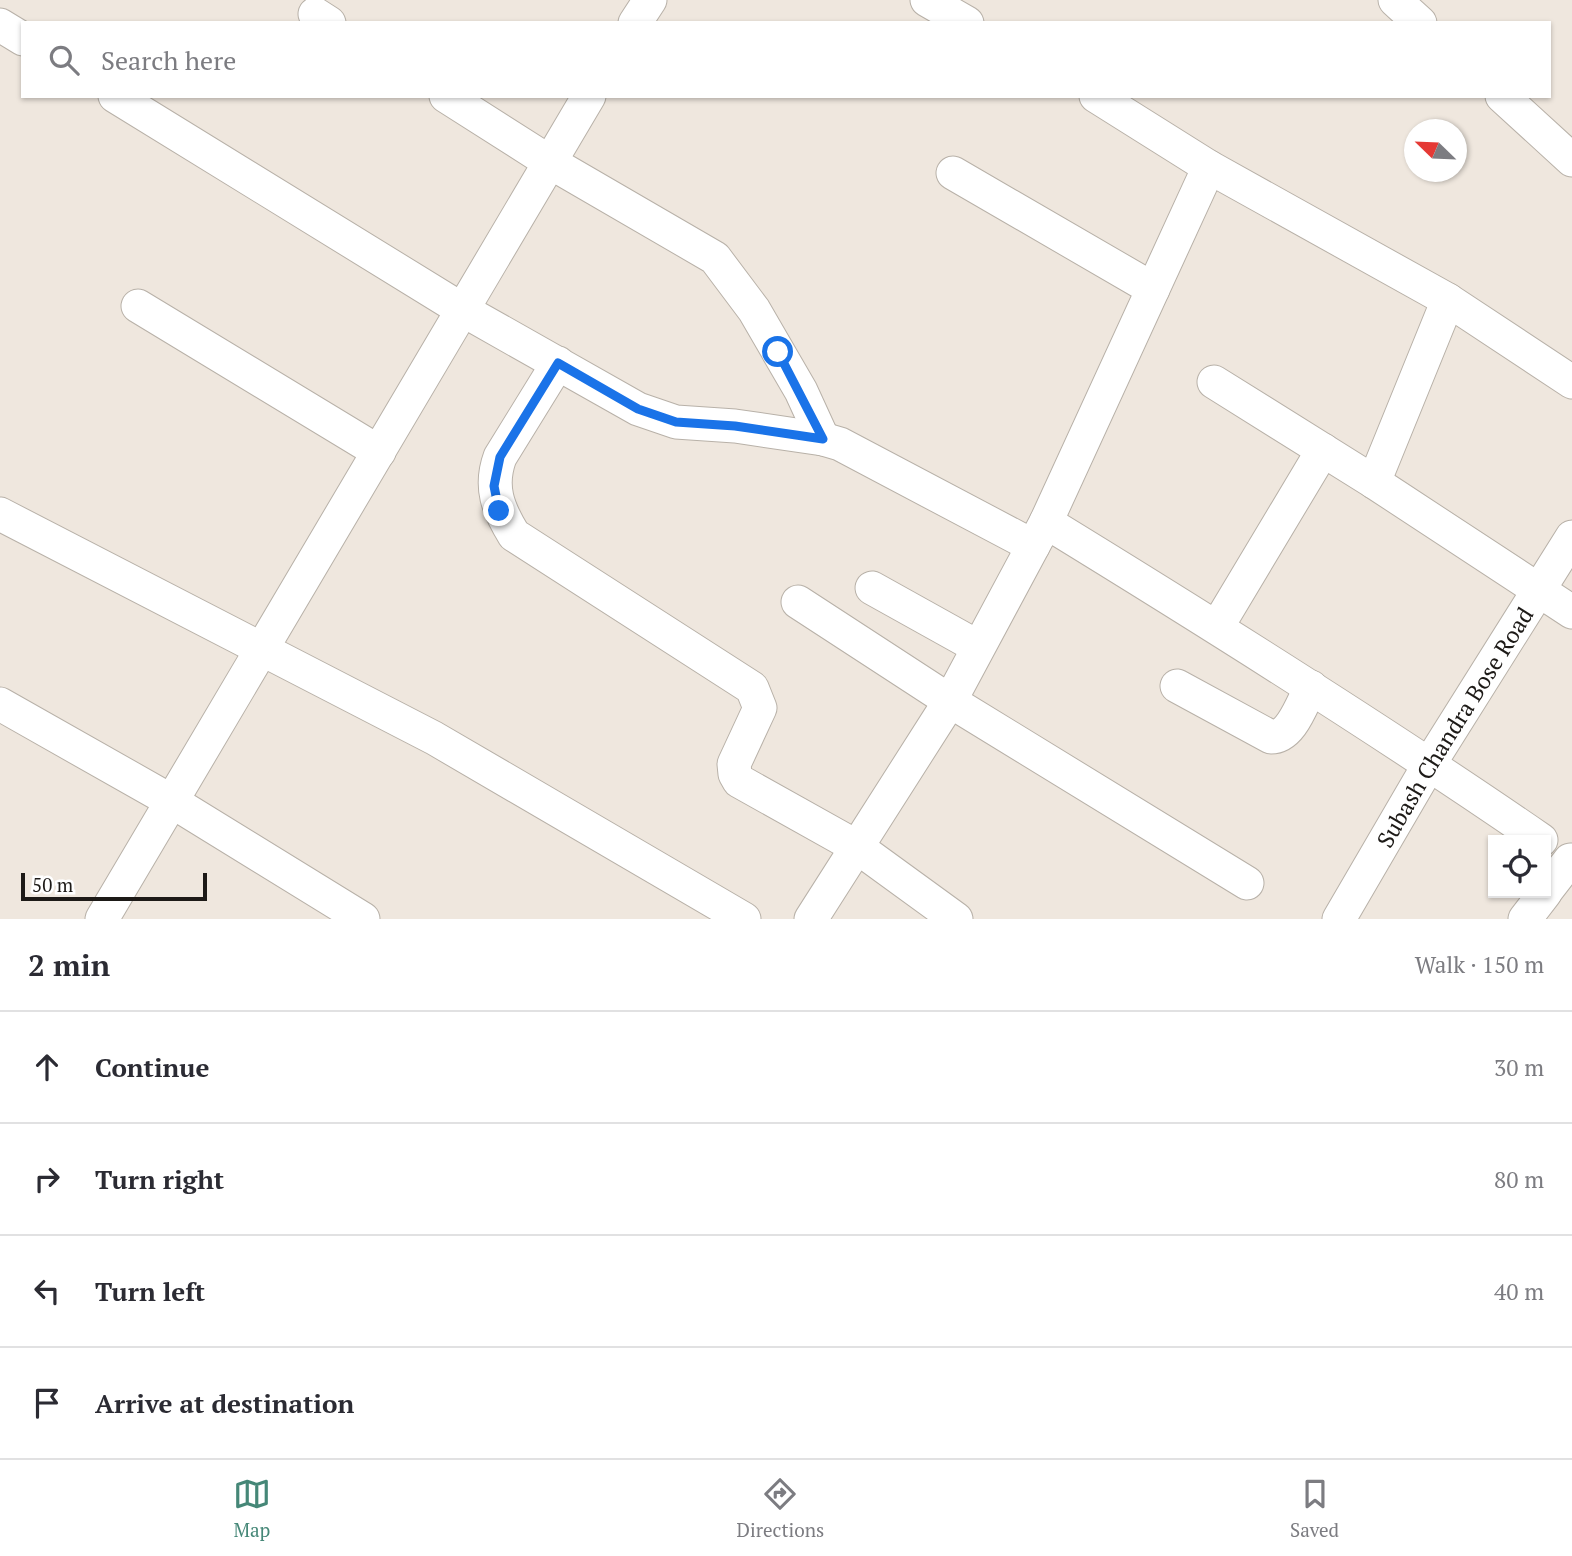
<!DOCTYPE html>
<meta charset="utf-8">
<style>
:root{--surface:#fff;--page:#f2f2f3;--text:#2b2b33;--muted:#7c7c81;--line:#e1e1e2;--accent:#458777}
body{margin:0;font-family:"PT Serif",serif;background:var(--page);color:var(--text)}
.controls{position:absolute;right:21px;bottom:21px;display:grid;overflow:hidden;border-radius:0px;box-shadow:0 2px 5px #0004}
.controls button{width:63px;height:63px;display:grid;place-items:center;padding:0;border:0;border-bottom:2px solid var(--line);background:var(--surface);color:var(--text);font:35px sans-serif}
.compass{position:absolute;left:1404px;top:119px;width:63px;height:63px;border-radius:50%;background:var(--surface);box-shadow:0 2px 5px #0004;rotate:293deg}
.scale{position:absolute;left:21px;bottom:18px;width:186px;box-sizing:border-box;padding-left:7px;border:4px solid #1d1a17;border-top:0;font-size:19px;line-height:24px;white-space:nowrap;color:#1d1a17;-webkit-text-stroke:5px #fff;paint-order:stroke}
.stop{position:absolute;width:21px;height:21px;margin:-16px;border:5px solid #1a73e8;border-radius:50%;background:#fff}
.stop.end{background:#1a73e8;border-color:#fff;box-shadow:0 2px 7px #0008}
.list{margin:0;padding:0;list-style:none}
h2{display:flex;justify-content:space-between;align-items:center;height:91px;margin:0;padding:0 28px;font-size:30px}
h2 small{font-size:23px;font-weight:400;color:var(--muted)}
.list li{display:grid;grid-template-columns:46px 1fr auto;gap:21px;align-items:center;box-sizing:border-box;height:112px;padding:0 28px;border-top:2px solid var(--line)}
.list b{display:block;font-size:26px;white-space:nowrap}
.list em{font-size:23px;font-style:normal;color:var(--muted)}
.icon{flex:none;width:38px;height:38px;fill:none;stroke:currentColor;stroke-width:2;stroke-linecap:round;stroke-linejoin:round}
.map{position:relative;flex:none;width:1572px;height:919px;overflow:hidden}
.search{position:absolute;background:var(--surface);box-shadow:0 2px 5px #0004;left:21px;right:21px;top:21px;height:77px;display:flex;align-items:center;gap:18px;box-sizing:border-box;padding:0 24px;border-radius:0px;color:var(--muted);font-size:26px}
.sheet{height:539px;background:var(--surface)}
nav{display:flex;justify-content:space-around;align-items:center;box-sizing:border-box;height:98px;border-top:2px solid var(--line);background:var(--surface);font-size:19px;color:var(--muted)}
nav a{display:grid;justify-items:center;gap:4px}
nav .on{color:var(--accent)}
.map>svg:first-child{display:block}
</style>
<div class="map">
<svg width="1572" height="919" viewBox="0 0 1572 919">
<rect width="100%" height="100%" fill="#efe7de"/>
<g fill="none" stroke-linecap="round" stroke-linejoin="round">
<g stroke="#b8b1a8" stroke-width="35">
<g id="minor">
<path d="M927,0L967,23"/>
<path d="M1395,0L1420,23"/>
<path d="M315,14L329,23"/>
<path d="M635,23L650,0"/>
<path d="M0,25L23,39"/>
<path d="M115,96L461,309L638,409L676,422L735,426L823,439L840,444L1033,546"/>
<path d="M446,96L548,161L715,258L754,310L801,391L823,439"/>
<path d="M1096,96L1209,167L1448,300L1374,482"/>
<path d="M1502,96L1572,160"/>
<path d="M953,173L1153,289"/>
<path d="M1448,300L1572,382"/>
<path d="M138,306L379,452"/>
<path d="M558,363L500,457C489,487 498,509 514,535L752,688L760,708L734,764L735,774L739,781L857,847L956,919"/>
<path d="M1214,382L1374,482L1572,612"/>
<path d="M0,514L434,738L744,919"/>
<path d="M1046,522L1209,167"/>
<path d="M872,588L978,647"/>
<path d="M798,602L950,701L1247,883"/>
<path d="M1217,627L1323,450"/>
<path d="M1177,686L1271,737C1292,737 1302,703 1311,687"/>
<path d="M0,704L173,802L363,919"/>
<path d="M1546,891L1570,860"/>
<path d="M102,919L589,96"/>
<path d="M811,919L950,701L1046,522C1214,625 1380,729 1541,840"/>
<path id="s1" d="M1339,919L1430,763L1572,537"/>
<path d="M1525,919L1545,893"/>
</g>
</g>
<use href="#minor" stroke="#fff" stroke-width="33"/>
</g>
<g fill="none" stroke-linecap="round" stroke-linejoin="round">
<path stroke="#1a73e8" stroke-width="9" d="M499,511L494,486L500,457L558,363L638,409L676,422L735,426L823,439L778,352"/>
</g>
<g text-anchor="middle" dominant-baseline="central" stroke-width="5" stroke-linejoin="round" paint-order="stroke">
<g font-size="23" fill="#1d1a17" stroke="#fff">
<text stroke="none"><textPath href="#s1" startOffset="224">Subash Chandra Bose Road</textPath></text>
</g>
</g>
</svg>
<div class="controls">
<button><svg class="icon" aria-label="locate" viewBox="0 0 24 24"><circle cx="12" cy="12" r="6"/><path d="M12 2v4M12 18v4M2 12h4M18 12h4"/></svg></button>
</div>
<svg class="compass" viewBox="-18 -18 36 36"><path d="M0-13l5 13h-10z" fill="#e53935"/><path d="M0 13l5-13h-10z" fill="#7c7c81"/></svg>
<div class="scale">50 m</div>
<div class="stop" style="left:778px;top:352px"></div>
<div class="stop end" style="left:499px;top:511px"></div>
<div class="search"><svg class="icon" aria-label="search" viewBox="0 0 24 24"><circle cx="10" cy="10" r="6"/><path d="M15 15l6 6"/></svg>Search here</div>
</div>
<section class="sheet">
<h2>2 min<small>Walk · 150 m</small></h2>
<ul class="list">
<li><svg class="icon" aria-label="ahead" viewBox="0 0 24 24"><path d="M12 20V5M6 11l6-6 6 6"/></svg><div><b>Continue</b></div><em>30 m</em></li>
<li><svg class="icon" aria-label="right" viewBox="0 0 24 24"><path d="M7 20v-9h11M14 6l5 5-5 5"/></svg><div><b>Turn right</b></div><em>80 m</em></li>
<li><svg class="icon" aria-label="left" viewBox="0 0 24 24"><path d="M17 20v-9H6M10 6l-5 5 5 5"/></svg><div><b>Turn left</b></div><em>40 m</em></li>
<li><svg class="icon" aria-label="arrive" viewBox="0 0 24 24"><path d="M6 21V4h12l-3 4 3 4H6"/></svg><div><b>Arrive at destination</b></div></li>
</ul>
</section>
<nav>
<a class="on"><svg class="icon" aria-label="map" viewBox="0 0 24 24"><path d="M3 6l6-2 6 2 6-2v14l-6 2-6-2-6 2zM9 4v14M15 6v14"/></svg>Map</a>
<a><svg class="icon" aria-label="directions" viewBox="0 0 24 24"><path d="M12 3l9 9-9 9-9-9zM9 14v-3h6M13 9l2 2-2 2"/></svg>Directions</a>
<a><svg class="icon" aria-label="saved" viewBox="0 0 24 24"><path d="M7 4h10v16l-5-4-5 4z"/></svg>Saved</a>
</nav>
